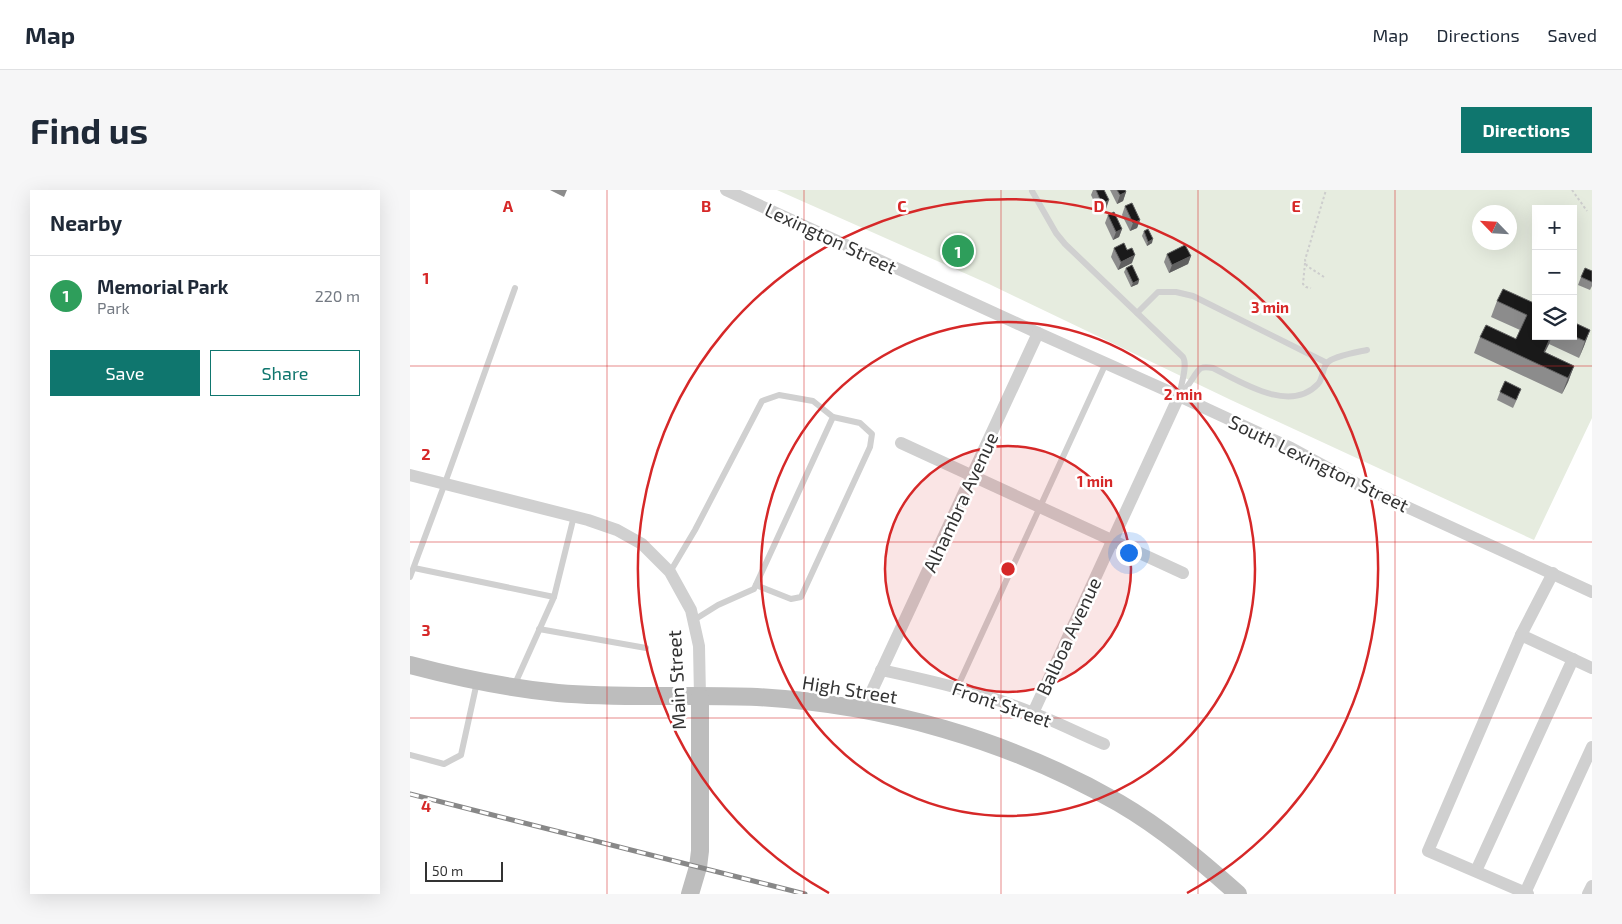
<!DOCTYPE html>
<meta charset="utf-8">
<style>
:root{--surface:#fff;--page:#f6f6f7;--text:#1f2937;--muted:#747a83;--line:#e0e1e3;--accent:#0f766e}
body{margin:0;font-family:"Exo 2",sans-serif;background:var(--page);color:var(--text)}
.controls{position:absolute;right:15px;top:15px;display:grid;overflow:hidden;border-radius:0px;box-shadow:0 5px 20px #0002}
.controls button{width:45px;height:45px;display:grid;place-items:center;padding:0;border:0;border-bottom:1px solid var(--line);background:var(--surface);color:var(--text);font:25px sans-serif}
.compass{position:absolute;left:1062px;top:15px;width:45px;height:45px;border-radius:50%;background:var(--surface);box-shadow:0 5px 20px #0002;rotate:295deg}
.scale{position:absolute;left:15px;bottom:12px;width:78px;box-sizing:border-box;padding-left:5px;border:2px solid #333;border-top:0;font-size:14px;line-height:18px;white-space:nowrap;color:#333;-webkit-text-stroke:4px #fff;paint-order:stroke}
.you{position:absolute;left:718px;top:362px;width:18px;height:18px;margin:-12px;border:4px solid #fff;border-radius:50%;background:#1a73e8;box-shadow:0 0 0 8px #1a73e833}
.badge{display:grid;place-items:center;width:32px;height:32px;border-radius:50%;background:var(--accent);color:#fff;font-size:16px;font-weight:700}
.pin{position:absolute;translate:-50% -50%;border:2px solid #fff;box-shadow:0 1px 5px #0006}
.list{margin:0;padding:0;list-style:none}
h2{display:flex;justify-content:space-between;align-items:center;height:65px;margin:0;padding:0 20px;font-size:21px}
h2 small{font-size:16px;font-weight:400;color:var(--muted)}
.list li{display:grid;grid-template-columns:32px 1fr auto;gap:15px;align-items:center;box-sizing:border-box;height:80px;padding:0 20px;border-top:1px solid var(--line)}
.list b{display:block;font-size:19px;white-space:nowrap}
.list p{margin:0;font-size:16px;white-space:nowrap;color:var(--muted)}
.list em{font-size:16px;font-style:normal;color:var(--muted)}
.actions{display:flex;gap:10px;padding:15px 20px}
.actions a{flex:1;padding:11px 0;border:1px solid var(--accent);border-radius:0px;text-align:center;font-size:18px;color:var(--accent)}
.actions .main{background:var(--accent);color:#fff}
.icon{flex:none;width:28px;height:28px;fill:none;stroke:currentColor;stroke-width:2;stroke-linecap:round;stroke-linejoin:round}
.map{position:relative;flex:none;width:1182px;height:704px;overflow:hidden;border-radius:0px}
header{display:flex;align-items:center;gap:30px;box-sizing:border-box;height:70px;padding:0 25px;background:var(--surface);border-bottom:1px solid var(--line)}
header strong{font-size:24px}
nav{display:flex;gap:28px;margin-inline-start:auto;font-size:18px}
.intro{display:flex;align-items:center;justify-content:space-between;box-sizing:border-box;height:120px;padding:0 30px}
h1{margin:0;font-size:35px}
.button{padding:12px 22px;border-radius:0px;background:var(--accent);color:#fff;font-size:18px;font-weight:700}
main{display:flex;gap:30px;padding:0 30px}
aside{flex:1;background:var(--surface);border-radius:0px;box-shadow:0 5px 20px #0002}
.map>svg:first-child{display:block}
</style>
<header>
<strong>Map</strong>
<nav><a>Map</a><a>Directions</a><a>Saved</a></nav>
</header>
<div class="intro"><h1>Find us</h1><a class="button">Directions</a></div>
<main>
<aside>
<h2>Nearby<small></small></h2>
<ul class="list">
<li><span class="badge" style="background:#2e9e5b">1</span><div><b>Memorial Park</b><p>Park</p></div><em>220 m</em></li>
</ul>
<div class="actions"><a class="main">Save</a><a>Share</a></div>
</aside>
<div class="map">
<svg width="1182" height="704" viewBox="0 0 1182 704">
<rect width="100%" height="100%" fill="#fff"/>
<path fill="#e6ecdf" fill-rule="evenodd" d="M367,0H1182V228L1124,350L821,210L579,94ZM1126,19H1163V146H1126ZM1070,22H1100V52H1070Z"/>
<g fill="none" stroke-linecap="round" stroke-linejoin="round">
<g stroke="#cdcdcd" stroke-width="2" stroke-dasharray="2.5 2.5" stroke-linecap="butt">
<path d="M1162,0L1177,21"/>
<path d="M895,73L893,94L896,97L901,98"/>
<path d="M914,87L897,76L895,70L916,0"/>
</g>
<g stroke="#d0d0d0" stroke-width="6">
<path d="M622,1L646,43L655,54L773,167C778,175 771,195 769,206"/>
<path d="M727,123L748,102H766L783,106L917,173"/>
<path d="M770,204C774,200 778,196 781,191C789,180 788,175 803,178C831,192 880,224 908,194C913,189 912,179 917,173C923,166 948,162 957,160"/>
<path d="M4,378L144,407"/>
<path d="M260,382L285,340L352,211L369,205L403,211L423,227L344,399L308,415L284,430"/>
<path d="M0,387L35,293L105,98"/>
<path d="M346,395L381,409L391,407L460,257L462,244L450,233L423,227"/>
<path d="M129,439L236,458"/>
<path d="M104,496L144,407L164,326"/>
<path d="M547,498L696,173"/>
<path d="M0,565L34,574L51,565L67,492"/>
</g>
<g stroke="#d0d0d0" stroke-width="12">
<path d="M316,0L628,143L769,206L881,258L949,295L1182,402"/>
<path d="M491,253L773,383"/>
<path d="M0,285L178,330L207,340L232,354L260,382L281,420L289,456L290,507"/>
<path d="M1111,445L1182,478"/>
<path d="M471,480C523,491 574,503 623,523C647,532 670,544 694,554"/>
<path d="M453,520L628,143"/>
<path d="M623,523L769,206"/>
<path d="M1066,681L1163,469"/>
<path d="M1115,703L1182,557"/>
<path d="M1118,704L1018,661L1111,445L1143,383"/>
<path d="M1178,704L1182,696"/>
</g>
<g stroke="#bdbdbd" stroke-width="18">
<path d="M0,475C49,488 98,498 148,503C214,509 281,504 347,507C473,514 599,550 709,613C752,638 791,671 828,704"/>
<path d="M280,704L288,677L290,661V507"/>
</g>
<g stroke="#888" stroke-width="5">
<path id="rail" d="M0,604L395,704"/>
</g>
<use href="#rail" stroke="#fff" stroke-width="3" stroke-dasharray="9" stroke-linecap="butt"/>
</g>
<g fill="#8c8c8c">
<path d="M140,0H157L154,7Z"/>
<path d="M683,0H694L696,19L689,22L681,5Z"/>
<path d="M700,0H715L716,2L713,11L707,14Z"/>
<path d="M715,16L730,30L727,38L720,41L712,25Z"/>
<path d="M698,25L712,39L709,47L703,50L695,33Z"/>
<path d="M734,41L742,53L737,56L732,46Z"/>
<path d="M704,58L722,73L708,80L701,67Z"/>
<path d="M757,64L781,66L778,74L759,83L754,72Z"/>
<path d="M716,78L729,90L728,94L721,97L714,82Z"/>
<path d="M1182,81V96L1180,100L1168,95L1171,87Z"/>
<path d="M1087,111L1126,114V146H1163L1180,140L1174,156L1169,168L1139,154L1135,162L1164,176L1158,192L1152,204L1064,163L1070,147L1106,149L1110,140L1081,127Z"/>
<path d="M1090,202L1108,207L1103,218L1087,210Z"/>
</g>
<g fill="#5f5f5f">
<path d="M716,2L713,11L707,14L710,5Z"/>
<path d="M699,10L696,19L689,22L692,14Z"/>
<path d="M730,30L727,38L720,41L723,33Z"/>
<path d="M712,39L709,47L703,50L706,42Z"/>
<path d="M743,49L742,53L737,56L738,52Z"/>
<path d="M725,65L722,73L708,80L711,72Z"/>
<path d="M781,66L778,74L759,83L762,75Z"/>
<path d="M729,90L728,94L721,97L723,93Z"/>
<path d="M1180,140L1174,156L1169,168L1175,151Z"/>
<path d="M1141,146H1142L1139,154L1129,174L1134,162Z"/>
<path d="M1164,176L1158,192L1152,204L1158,188Z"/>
</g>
<g fill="#1a1a1a" stroke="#5f5f5f">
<path d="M686,0H694L699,10L692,14Z"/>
<path d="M707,0H715L716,2L710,5Z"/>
<path d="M722,13L730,30L723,33L715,16Z"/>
<path d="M704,22L712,39L706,42L698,25Z"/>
<path d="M738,39L743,49L738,52L734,41Z"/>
<path d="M714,53L717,60L722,58L725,65L711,72L704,58Z"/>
<path d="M775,55L781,66L762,75L757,64Z"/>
<path d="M722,75L729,90L723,93L716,78Z"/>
<path d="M1175,78L1182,81V92L1171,87Z"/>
<path d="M1093,99L1126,114V146H1141L1134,162L1164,176L1158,188L1070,147L1076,135L1106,149L1117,125L1087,111Z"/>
<path d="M1163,132L1180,140L1175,151L1163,146Z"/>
<path d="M1095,191L1111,199L1106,210L1090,202Z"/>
</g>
<path fill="none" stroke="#d62828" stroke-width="1" stroke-opacity="0.55" d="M197,0V704M394,0V704M591,0V704M788,0V704M985,0V704M0,176H1182M0,352H1182M0,528H1182"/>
<circle cx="598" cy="379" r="123" fill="#d62828" fill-opacity=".12"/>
<g fill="none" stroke="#d62828" stroke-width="2.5">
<circle cx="598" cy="379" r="123"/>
<circle cx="598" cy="379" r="247"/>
<path d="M419 703A370 370 0 1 1 777 703"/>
</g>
<g text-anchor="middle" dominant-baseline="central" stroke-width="5" stroke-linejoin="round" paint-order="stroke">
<g font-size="19" fill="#333" stroke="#fff">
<text transform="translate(421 48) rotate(25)">Lexington Street</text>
<text transform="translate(909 273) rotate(26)">South Lexington Street</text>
<text transform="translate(550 312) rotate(-65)">Alhambra Avenue</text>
<text transform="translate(658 446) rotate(-65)">Balboa Avenue</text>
<text transform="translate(266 490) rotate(-93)">Main Street</text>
<text transform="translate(440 499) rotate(9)">High Street</text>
<text transform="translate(592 514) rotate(19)">Front Street</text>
</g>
</g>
<g font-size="16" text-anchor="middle" font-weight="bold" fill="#d62828" stroke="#fff" stroke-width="5" stroke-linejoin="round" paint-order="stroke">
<text x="98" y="22">A</text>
<text x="296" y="22">B</text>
<text x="492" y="22">C</text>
<text x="689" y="22">D</text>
<text x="886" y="22">E</text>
<text x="16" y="94">1</text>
<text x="16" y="270">2</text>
<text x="16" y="446">3</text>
<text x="16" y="622">4</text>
</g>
<circle cx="598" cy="379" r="8" fill="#d62828" stroke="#fff" stroke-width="2.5"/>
<g font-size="15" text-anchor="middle" font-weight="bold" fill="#d62828" stroke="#fff" stroke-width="5" stroke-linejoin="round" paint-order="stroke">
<text x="860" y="123">3 min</text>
<text x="773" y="210">2 min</text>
<text x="685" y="297">1 min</text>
</g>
</svg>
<div class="controls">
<button>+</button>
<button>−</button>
<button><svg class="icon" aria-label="layers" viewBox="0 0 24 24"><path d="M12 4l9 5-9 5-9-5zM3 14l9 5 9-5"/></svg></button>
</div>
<svg class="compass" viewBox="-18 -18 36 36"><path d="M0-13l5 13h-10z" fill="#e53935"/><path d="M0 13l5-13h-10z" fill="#747a83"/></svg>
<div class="scale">50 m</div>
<div class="you"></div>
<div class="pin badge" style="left:548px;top:61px;background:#2e9e5b">1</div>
</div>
</main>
